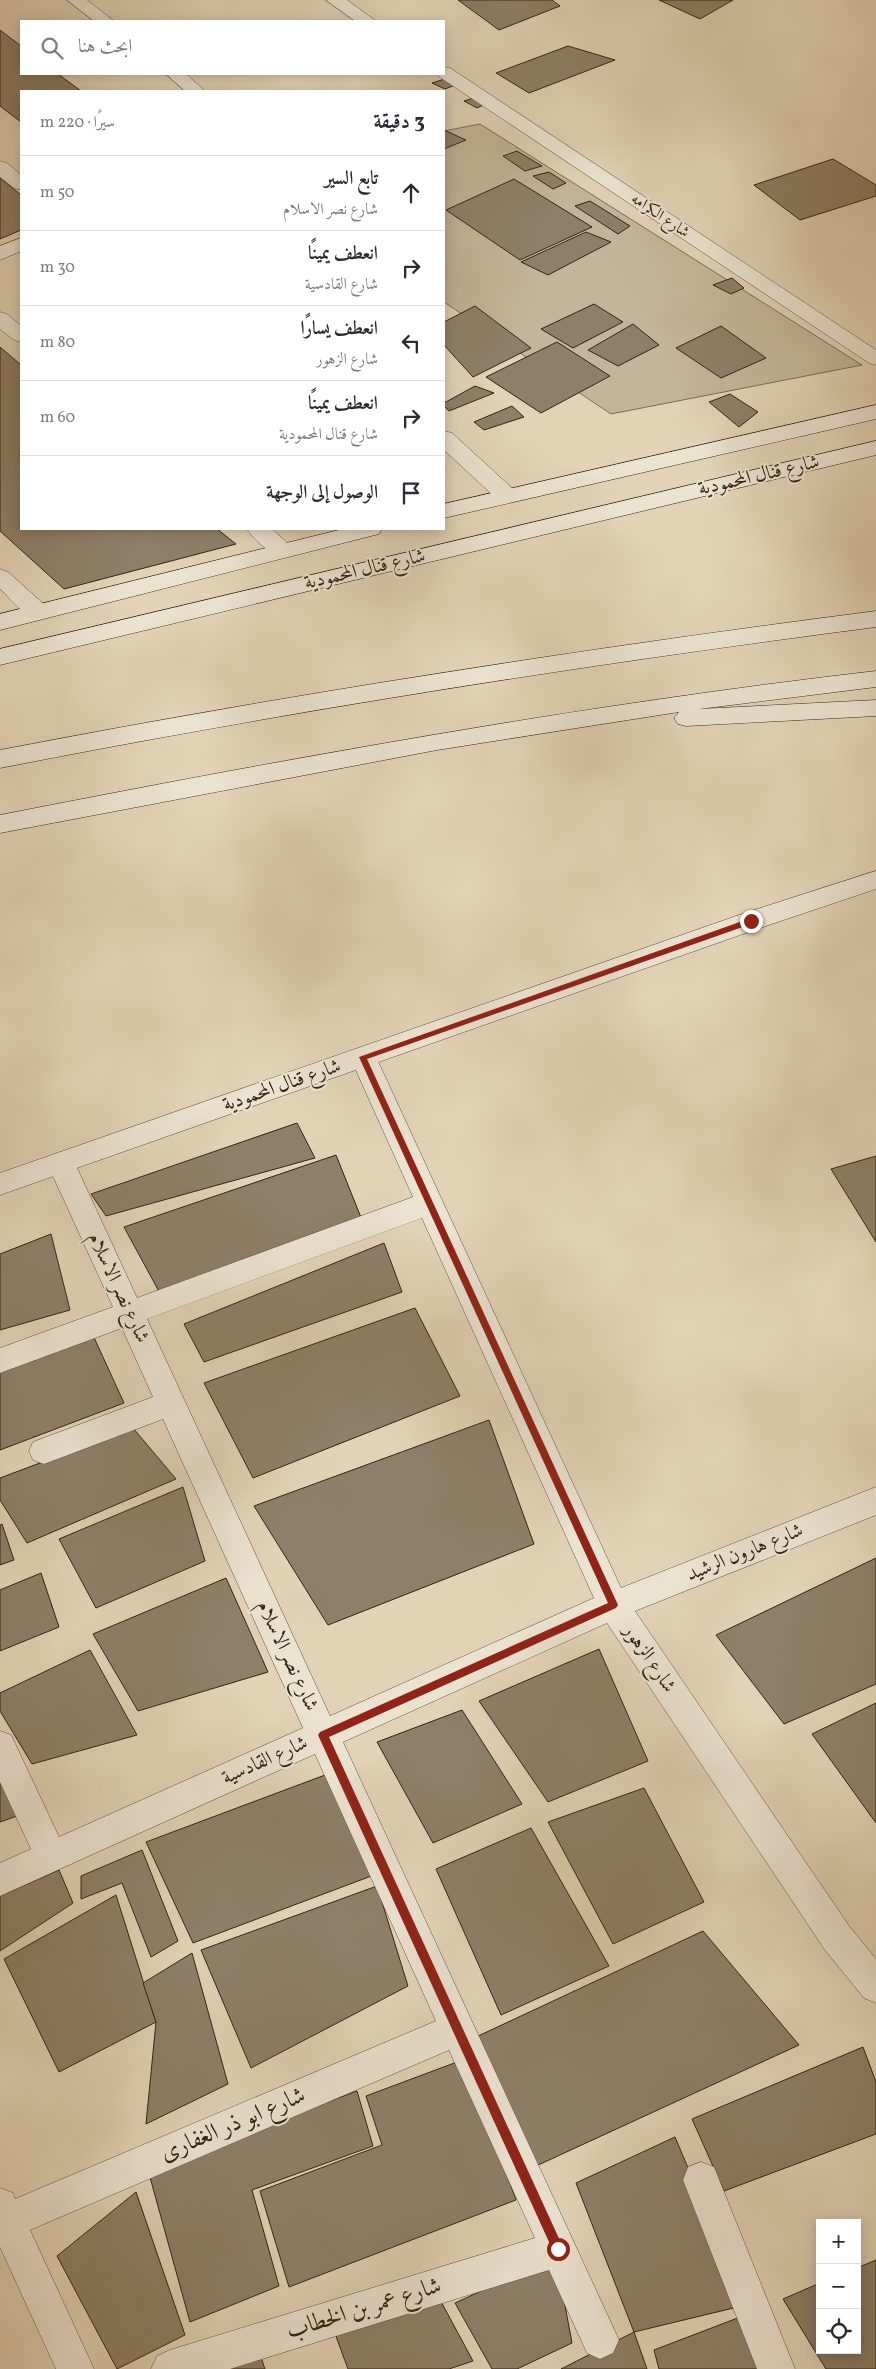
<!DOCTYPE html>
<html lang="ar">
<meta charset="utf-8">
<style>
:root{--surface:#fff;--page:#f2f2f3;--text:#2b2b33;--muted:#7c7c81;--line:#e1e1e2}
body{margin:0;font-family:Vollkorn,Amiri,serif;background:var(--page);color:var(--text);direction:rtl}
.controls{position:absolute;right:15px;bottom:15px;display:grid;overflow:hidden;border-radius:0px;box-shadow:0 2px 12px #0003}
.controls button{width:45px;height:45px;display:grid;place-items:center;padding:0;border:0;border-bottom:1px solid var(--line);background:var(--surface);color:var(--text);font:25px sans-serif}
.stop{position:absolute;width:15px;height:15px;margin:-11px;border:4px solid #8f2418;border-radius:50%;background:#fff}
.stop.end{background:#8f2418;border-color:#fff;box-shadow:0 1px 5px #0008}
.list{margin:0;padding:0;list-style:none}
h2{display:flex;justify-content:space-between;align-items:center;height:65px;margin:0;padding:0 20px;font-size:21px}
h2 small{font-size:16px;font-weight:400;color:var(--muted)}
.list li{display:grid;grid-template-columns:32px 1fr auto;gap:15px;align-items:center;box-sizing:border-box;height:75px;padding:0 20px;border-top:1px solid var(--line)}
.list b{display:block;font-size:19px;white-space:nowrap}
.list p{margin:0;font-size:16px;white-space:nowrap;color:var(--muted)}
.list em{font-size:16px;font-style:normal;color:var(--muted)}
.icon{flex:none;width:28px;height:28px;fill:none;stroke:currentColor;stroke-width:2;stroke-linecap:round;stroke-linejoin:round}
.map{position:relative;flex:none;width:876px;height:2369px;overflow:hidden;direction:ltr}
.search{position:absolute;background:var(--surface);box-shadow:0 2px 12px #0003;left:20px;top:20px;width:425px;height:55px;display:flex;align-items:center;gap:12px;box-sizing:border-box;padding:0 18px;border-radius:0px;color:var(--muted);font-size:19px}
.panel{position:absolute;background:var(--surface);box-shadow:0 2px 12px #0003;left:20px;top:90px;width:425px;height:440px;border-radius:0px;direction:rtl}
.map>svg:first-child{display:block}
</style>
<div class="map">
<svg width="876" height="2369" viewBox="0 0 876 2369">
<rect width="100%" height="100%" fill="#e2d3b6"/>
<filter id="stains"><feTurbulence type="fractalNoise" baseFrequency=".004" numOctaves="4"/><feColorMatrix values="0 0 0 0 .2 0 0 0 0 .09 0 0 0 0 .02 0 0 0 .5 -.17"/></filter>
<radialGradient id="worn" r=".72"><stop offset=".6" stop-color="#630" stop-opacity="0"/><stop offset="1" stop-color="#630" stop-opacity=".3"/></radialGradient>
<path fill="#c4b59a" stroke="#7c6c57" d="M480,124L862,365L611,414L444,302V131Z"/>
<g fill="#8e7f68" stroke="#332414">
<path d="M458,0H552L560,6L499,30Z"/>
<path d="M659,0H733L700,19Z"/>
<path d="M0,30L21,46V74H58L81,91H21V122L0,106Z"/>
<path d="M568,46L615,60L529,93L496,73Z"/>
<path d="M448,78L458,84L445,89L432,83Z"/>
<path d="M480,96L490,102L477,108L464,101Z"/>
<path d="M444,130L466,140L444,149Z"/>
<path d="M517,151L542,166L525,171L503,156Z"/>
<path d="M833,159L876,185V196L800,220L754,185Z"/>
<path d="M549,172L566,183L553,189L533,176Z"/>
<path d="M0,178L21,195V230L0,239Z"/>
<path d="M514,179L592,227L520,260L446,210Z"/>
<path d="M590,201L630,226L618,234L575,206Z"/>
<path d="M586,232L611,242L548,275L521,262Z"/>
<path d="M732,278L744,288L731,294L713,285Z"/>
<path d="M594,304L623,322L573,348L541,329Z"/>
<path d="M475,306L531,348L473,377L444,345V322Z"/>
<path d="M633,324L659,345L618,366L588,350Z"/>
<path d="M721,326L766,358L721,378L676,348Z"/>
<path d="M557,342L610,376L541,413L486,377Z"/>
<path d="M0,347L21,365V529H217L236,544L64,589L0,531Z"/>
<path d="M475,386L494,393L449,411L444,406V403Z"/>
<path d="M730,394L758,412L739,427L709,402Z"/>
<path d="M512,406L524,417L484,430L474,422Z"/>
<path d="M297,1123L315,1158L106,1216L91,1194Z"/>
<path d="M336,1155L362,1220L162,1297L124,1227Z"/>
<path d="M876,1156V1242L831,1169Z"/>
<path d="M51,1234L70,1310L0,1330V1254Z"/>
<path d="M384,1243L402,1292L204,1362L184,1324Z"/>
<path d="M415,1308L460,1396L253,1478L204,1383Z"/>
<path d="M92,1333L124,1403L0,1450V1363Z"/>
<path d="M489,1420L534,1544L328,1625L254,1506Z"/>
<path d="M133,1428L176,1479L27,1543L0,1500V1478Z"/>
<path d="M183,1487L205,1561L96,1608L59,1539Z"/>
<path d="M2,1524L14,1560L0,1565V1525Z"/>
<path d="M876,1558V1684L784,1724L716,1635Z"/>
<path d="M41,1573L59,1627L0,1651V1590Z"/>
<path d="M226,1578L268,1672L138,1711L93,1634Z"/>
<path d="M599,1649L648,1761L548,1802L479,1701Z"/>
<path d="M90,1650L137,1735L32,1764L0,1711V1693Z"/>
<path d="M876,1703V1823L812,1734Z"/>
<path d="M462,1710L522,1804L433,1843L377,1742Z"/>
<path d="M333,1772L382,1872L193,1943L146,1842Z"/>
<path d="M0,1773L23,1814L0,1822Z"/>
<path d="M644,1788L704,1902L613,1944L548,1822Z"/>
<path d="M531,1828L609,1966L501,2015L436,1869Z"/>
<path d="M142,1850L178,1941L151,1957L122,1883L81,1899V1876Z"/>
<path d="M59,1870L73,1903L0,1951V1896Z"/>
<path d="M377,1886L408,1986L251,2068L201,1950Z"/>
<path d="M116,1895L156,2022L59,2072L4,1959Z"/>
<path d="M703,1931L799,2045L536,2166L476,2037Z"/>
<path d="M192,1953L228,2084L146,2124L156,2022L143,1983Z"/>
<path d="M863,2047L876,2082V2134L724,2191L692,2119Z"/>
<path d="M465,2059L516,2200L289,2287L260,2191L382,2145L366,2096Z"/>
<path d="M357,2091L373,2146L252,2190L279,2286L190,2322L148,2170Z"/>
<path d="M675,2137L746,2305L634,2332L576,2183Z"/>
<path d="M136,2192L185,2335L117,2369L57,2256Z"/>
<path d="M556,2257L572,2343L517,2369H492L455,2303Z"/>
<path d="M876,2260V2369H826L783,2299L820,2283V2350H857V2268Z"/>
<path d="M438,2296L473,2361L449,2369H348L334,2331Z"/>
<path d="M748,2314L764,2369H659L654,2350Z"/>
<path d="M634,2332L647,2369H561Z"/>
<path d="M259,2352L265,2369H211Z"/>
</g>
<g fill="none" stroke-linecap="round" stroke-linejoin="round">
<g stroke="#5f503c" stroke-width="1">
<g id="minor">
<path d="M67,0H87L114,21H94Z"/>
<path d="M326,0H347L376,21H355Z"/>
<path d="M444,67L450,68L876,350V365L869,363L438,76L436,74H444Z"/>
<path d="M166,74H186L205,91H185Z"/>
<path d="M0,161L7,163L21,175V190L14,188L0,177Z"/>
<path d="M21,238V251L0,260V246Z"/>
<path d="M0,312L7,314L21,326V342L14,340L0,329Z"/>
<path d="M444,431L452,433L514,490L517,495L514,500L506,502L498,500L444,450Z"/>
<path d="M247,529H272L295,550L292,555C276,560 256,543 247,529Z"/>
<path d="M0,569L8,572L47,607L50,612L47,617C28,623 13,601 0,589Z"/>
<path d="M363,1047L372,1050L376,1057L621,1588L876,1487V1515L635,1611L849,1926L876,1959V2003L864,1998L825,1950L607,1623L343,1742L619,2340L613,2353L600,2359L587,2353L549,2270L230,2369H151L157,2356L170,2350L535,2238L449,2050L30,2230L94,2369H56L0,2247V2188L13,2193L15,2199L436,2021L315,1754L0,1896V1863L31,1849L0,1782V1731L11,1735L59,1837L303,1728L163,1419L44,1464L33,1460L29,1451L33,1442L153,1397L122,1328L0,1373V1348L113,1307L47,1163L51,1155L61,1152L71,1155L137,1298L413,1197L350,1057L354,1050ZM422,1218L594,1598L330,1716L147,1319Z"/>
<path d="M701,2162L714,2167L795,2369H757L683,2180L688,2167Z"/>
</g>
</g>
<g stroke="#5f503c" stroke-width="1">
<path id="tertiary" d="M876,871V889L760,928L0,1195V1173L742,914Z"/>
</g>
<g stroke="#332414" stroke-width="1">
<g id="secondary">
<path d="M876,405V419L444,518V504Z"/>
<path d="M876,441V455L0,665V649Z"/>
<path d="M343,529H382L379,534L371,536L0,630V614Z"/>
<path d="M876,611V627C582,665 291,711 0,768V750C291,694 582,649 876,611Z"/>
<path d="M876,671V687L699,709L876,700V716L686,726L678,724L674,718L679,712L437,750L0,833V815C291,758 581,705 876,671Z"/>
</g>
</g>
<use href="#minor" fill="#ece2d0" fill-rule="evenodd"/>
<use href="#tertiary" fill="#ece2d0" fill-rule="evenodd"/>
<use href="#secondary" fill="#ece2d0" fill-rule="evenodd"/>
</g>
<path fill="#8f2418" d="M751,918L755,921L754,923L367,1059L618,1605L616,1608L329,1737L562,2245V2253L558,2254L554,2253L318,1735L320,1732L608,1603L359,1057Z"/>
<g text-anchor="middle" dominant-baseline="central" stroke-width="4" stroke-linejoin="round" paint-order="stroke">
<g font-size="16" fill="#332414" stroke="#ece2d0">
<text transform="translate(660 216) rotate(34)">شارع الكرامه</text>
</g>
<g font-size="20" fill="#332414" stroke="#ece2d0">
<text transform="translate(759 476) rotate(-13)">شارع قنال المحمودية</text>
<text transform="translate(365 570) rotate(-13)">شارع قنال المحمودية</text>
<text transform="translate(282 1086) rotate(-19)">شارع قنال المحمودية</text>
<text transform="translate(118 1288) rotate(65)">شارع نصر الاسلام</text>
<text transform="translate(745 1553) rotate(-22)">شارع هارون الرشيد</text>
<text transform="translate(287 1656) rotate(65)">شارع نصر الاسلام</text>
<text transform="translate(649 1659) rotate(56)">شارع الزهور</text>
<text transform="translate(265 1761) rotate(-24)">شارع القادسية</text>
</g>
<g font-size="24" fill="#332414" stroke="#ece2d0">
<text transform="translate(233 2125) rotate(-23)">شارع ابو ذر الغفارى</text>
<text transform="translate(364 2309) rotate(-17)">شارع عمر بن الخطاب</text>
</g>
</g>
<rect width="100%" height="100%" filter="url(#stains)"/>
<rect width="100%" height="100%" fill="url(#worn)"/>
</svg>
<div class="controls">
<button>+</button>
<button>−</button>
<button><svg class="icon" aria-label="locate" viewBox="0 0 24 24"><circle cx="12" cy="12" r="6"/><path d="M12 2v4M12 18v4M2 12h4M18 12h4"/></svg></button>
</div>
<div class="stop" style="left:558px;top:2249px"></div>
<div class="stop end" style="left:751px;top:921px"></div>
<div class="search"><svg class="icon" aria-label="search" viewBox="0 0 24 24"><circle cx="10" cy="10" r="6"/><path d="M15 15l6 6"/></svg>ابحث هنا</div>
<section class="panel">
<h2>3 دقيقة<small>سيرًا · 220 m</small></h2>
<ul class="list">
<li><svg class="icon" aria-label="ahead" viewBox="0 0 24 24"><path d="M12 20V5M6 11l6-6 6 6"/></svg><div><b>تابع السير</b><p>شارع نصر الاسلام</p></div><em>50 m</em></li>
<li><svg class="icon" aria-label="right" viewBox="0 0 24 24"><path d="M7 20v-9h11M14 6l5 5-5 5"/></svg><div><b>انعطف يمينًا</b><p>شارع القادسية</p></div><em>30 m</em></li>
<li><svg class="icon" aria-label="left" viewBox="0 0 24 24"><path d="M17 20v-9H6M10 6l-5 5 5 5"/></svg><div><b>انعطف يسارًا</b><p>شارع الزهور</p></div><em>80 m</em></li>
<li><svg class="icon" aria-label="right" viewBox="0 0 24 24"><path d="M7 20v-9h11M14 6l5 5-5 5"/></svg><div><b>انعطف يمينًا</b><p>شارع قنال المحمودية</p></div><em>60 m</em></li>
<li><svg class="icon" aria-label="arrive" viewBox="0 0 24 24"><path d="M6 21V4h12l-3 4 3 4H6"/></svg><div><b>الوصول إلى الوجهة</b></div></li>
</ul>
</section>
</div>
